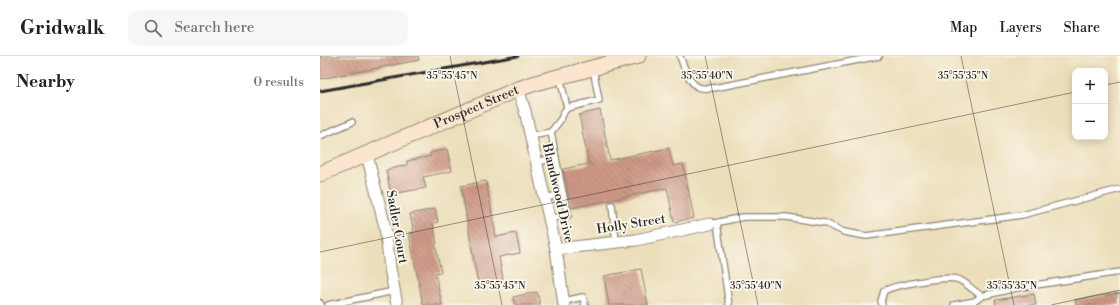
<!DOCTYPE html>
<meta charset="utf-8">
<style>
:root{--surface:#fff;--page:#f6f6f6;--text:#202124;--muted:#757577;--line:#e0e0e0}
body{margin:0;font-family:"Libre Bodoni",serif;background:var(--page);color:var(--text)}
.controls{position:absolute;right:12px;top:12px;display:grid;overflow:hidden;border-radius:8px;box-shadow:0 2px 10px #0003}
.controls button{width:36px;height:36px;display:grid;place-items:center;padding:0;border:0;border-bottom:1px solid var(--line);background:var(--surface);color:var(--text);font:20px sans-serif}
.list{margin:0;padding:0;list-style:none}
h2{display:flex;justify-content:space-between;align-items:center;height:52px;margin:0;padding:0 16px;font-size:17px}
h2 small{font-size:13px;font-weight:400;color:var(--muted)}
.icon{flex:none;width:22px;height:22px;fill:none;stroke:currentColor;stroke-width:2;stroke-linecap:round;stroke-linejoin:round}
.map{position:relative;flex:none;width:800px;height:249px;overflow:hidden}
header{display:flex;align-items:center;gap:24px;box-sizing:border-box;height:56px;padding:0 20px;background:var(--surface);border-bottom:1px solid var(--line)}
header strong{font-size:19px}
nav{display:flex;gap:22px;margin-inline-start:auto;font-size:14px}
.search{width:280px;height:36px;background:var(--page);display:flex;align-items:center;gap:10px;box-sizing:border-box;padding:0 14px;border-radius:12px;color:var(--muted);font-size:15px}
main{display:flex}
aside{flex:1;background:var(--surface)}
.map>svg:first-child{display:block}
</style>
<header>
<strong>Gridwalk</strong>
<div class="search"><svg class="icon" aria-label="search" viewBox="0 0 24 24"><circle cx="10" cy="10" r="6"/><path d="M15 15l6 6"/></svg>Search here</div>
<nav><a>Map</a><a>Layers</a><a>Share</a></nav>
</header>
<main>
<aside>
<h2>Nearby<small>0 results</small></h2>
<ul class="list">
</ul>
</aside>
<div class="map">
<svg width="800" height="249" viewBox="0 0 800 249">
<defs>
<pattern id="building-back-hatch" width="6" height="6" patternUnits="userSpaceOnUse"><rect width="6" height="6" fill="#ce9886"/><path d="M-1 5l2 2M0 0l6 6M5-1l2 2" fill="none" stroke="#a77c6e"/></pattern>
</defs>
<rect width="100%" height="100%" fill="#fbf7ec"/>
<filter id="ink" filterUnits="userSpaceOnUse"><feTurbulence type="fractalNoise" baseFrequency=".025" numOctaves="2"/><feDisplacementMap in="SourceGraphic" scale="8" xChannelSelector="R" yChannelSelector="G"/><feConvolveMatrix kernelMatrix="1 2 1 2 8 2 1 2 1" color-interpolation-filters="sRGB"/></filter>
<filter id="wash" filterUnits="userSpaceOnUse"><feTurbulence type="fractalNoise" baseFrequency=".012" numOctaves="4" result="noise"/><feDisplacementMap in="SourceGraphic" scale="16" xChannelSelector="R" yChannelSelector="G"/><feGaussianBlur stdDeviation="0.9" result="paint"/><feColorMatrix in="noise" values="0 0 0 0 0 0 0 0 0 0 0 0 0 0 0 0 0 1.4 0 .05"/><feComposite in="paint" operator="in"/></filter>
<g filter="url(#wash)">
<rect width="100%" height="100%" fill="#ecdeba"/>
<g id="blocks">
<g fill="url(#building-back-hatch)">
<path d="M0,0H98L99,4L0,23Z"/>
<path d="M280,54L290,104L349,92L353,110L363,108L374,162L354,166L347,132L251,152L243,113L269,108L259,59Z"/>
<path d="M127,93L132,115L103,121L106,132L71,138L66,114L87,109V105L111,100L110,97Z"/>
<path d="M166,125L176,181L196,177L200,197L179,201L183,223L158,228L141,130Z"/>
<path d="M115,153L118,166L113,167L117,188H115L121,216L115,217L122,249H103L89,177H94L90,158Z"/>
<path d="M321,213L328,249H289L284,220Z"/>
<path d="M217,236L220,249H195L193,241Z"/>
<path d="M800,237V249H756L755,244Z"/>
<path d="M714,238L716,249H676L675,244Z"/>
</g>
</g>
</g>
<g filter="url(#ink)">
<use href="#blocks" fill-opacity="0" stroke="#8c8472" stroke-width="1"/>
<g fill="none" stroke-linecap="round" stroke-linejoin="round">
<g stroke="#8c8472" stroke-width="8">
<g id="lane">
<path d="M360,0C363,9 369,27 378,31C382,33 389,32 394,32L559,0"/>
<path d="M240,21L247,52"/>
<path d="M231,76L241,63L244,56L247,52L279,44L273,12"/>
<path d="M0,80L32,66"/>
<path d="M211,80L231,76L236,102L216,106"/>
<path d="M224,142L243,138L236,102"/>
<path d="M292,149L296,186"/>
<path d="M229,163L248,159L243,138"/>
<path d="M397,167L409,249"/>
<path d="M390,168L423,161H466L505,167L524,176L546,180L702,159L800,133"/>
<path d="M244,245L263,241L265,249"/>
<path d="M0,247L1,249"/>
<path d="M8,249L74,235"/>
<path d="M562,249L561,245L564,235C574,229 625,220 637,223C645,225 653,235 662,240"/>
<path d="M634,249L655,245L662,240L696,232L800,216"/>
</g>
</g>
<g stroke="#8c8472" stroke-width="13">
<g id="street">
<path d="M198,33L205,55L236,193L244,249"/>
<path d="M47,99L65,171L70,212L77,249"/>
<path d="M236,193L316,184L390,168"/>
</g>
</g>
<g stroke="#8c8472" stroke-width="17">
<g id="secondary">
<path id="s1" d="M0,118L198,33L219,26L318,0"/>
</g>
</g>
<use href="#lane" stroke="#fff" stroke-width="5.5"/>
<use href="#street" stroke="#fff" stroke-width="11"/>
<use href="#secondary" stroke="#fbe5cf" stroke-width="15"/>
<path stroke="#2b2b2b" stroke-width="3" d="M0,35L198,0"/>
</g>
</g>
<path fill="none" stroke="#2b2b2b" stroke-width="1" stroke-opacity="0.45" d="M130,0L182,249M385,0L438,249M641,0L694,249M785,29L800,26M0,196L755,36M731,249L800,234"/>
<g text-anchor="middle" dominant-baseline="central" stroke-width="3.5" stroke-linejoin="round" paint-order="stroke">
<g font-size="13" fill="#2b2b2b" stroke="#fbf7ec">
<text stroke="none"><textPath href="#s1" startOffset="170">Prospect Street</textPath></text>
<text transform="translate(238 137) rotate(77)">Blandwood Drive</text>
<text transform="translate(311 168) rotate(-9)">Holly Street</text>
<text transform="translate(77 171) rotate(80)">Sadler Court</text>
</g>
</g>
<g font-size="10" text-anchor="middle" fill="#2b2b2b" stroke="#fbf7ec" stroke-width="3.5" stroke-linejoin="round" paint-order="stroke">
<text x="132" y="23">35°55'45"N</text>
<text x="387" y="23">35°55'40"N</text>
<text x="643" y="23">35°55'35"N</text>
<text x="180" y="233">35°55'45"N</text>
<text x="436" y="233">35°55'40"N</text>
<text x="692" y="233">35°55'35"N</text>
</g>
</svg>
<div class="controls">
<button>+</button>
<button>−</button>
</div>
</div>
</main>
